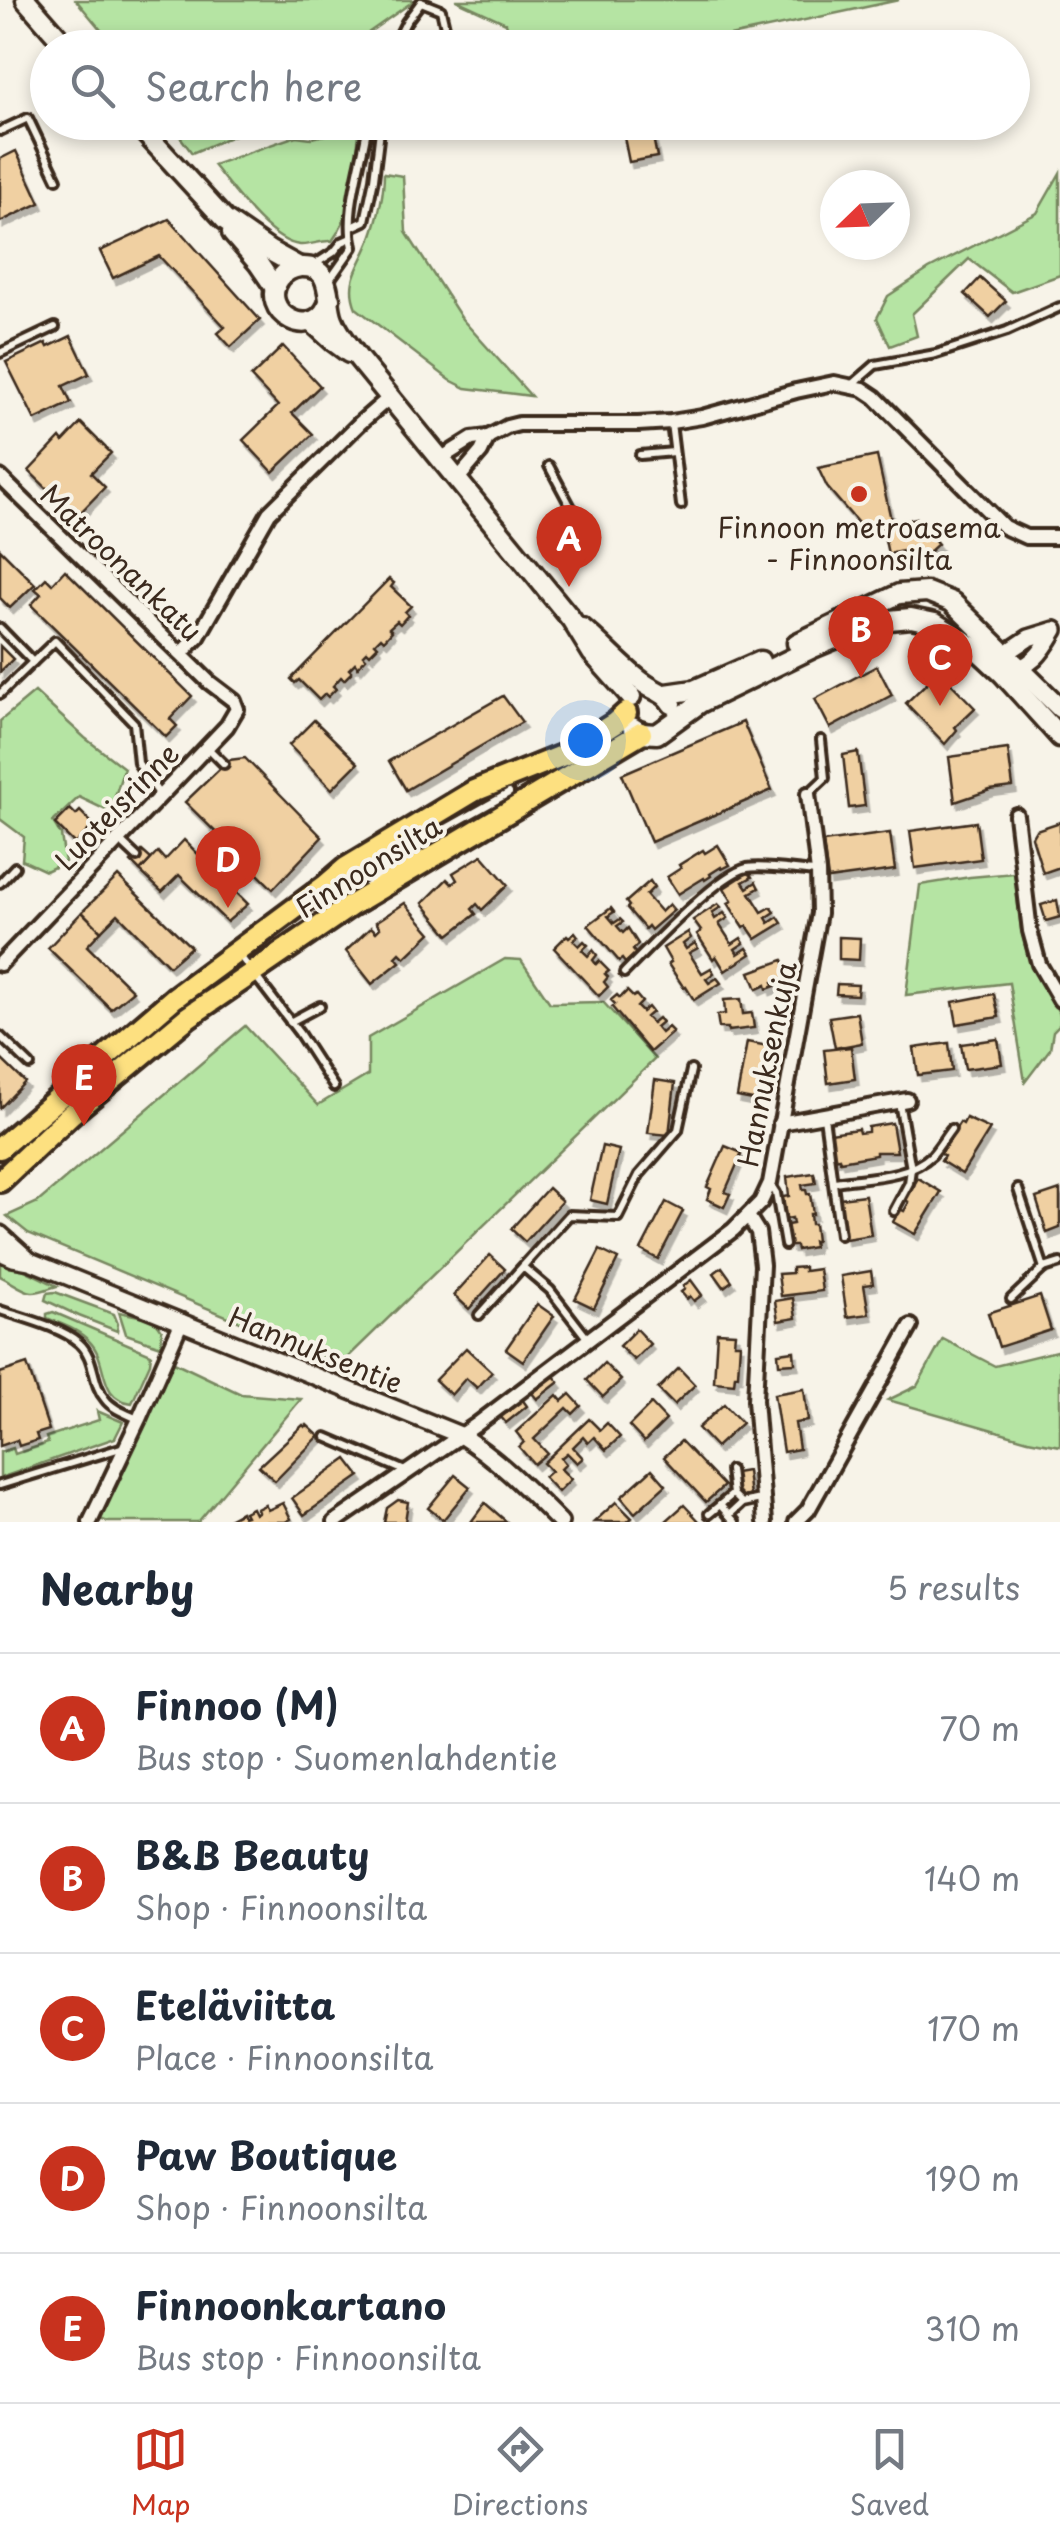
<!DOCTYPE html>
<meta charset="utf-8">
<style>
:root{--surface:#fff;--page:#f2f2f3;--text:#1f2937;--muted:#747a83;--line:#e0e1e3;--accent:#c8321e}
body{margin:0;font-family:"Playpen Sans",sans-serif;background:var(--page);color:var(--text)}
.compass{position:absolute;left:820px;top:170px;width:90px;height:90px;border-radius:50%;background:var(--surface);box-shadow:0 5px 15px #0003;rotate:247deg}
.you{position:absolute;left:585px;top:740px;width:35px;height:35px;margin:-25px;border:8px solid #fff;border-radius:50%;background:#1a73e8;box-shadow:0 0 0 15px #1a73e833}
.badge{display:grid;place-items:center;width:65px;height:65px;border-radius:50%;background:var(--accent);color:#fff;font-size:32px;font-weight:700}
.pin{position:absolute;translate:-50% -82px;filter:drop-shadow(0 2px 5px #0008)}
.pin::after{content:'';position:absolute;top:52px;width:35px;height:30px;background:inherit;clip-path:polygon(0 0,100% 0,50% 100%)}
.list{margin:0;padding:0;list-style:none}
h2{display:flex;justify-content:space-between;align-items:center;height:130px;margin:0;padding:0 40px;font-size:42px}
h2 small{font-size:32px;font-weight:400;color:var(--muted)}
.list li{display:grid;grid-template-columns:65px 1fr auto;gap:30px;align-items:center;box-sizing:border-box;height:150px;padding:0 40px;border-top:2px solid var(--line)}
.list b{display:block;font-size:38px;white-space:nowrap}
.list p{margin:0;font-size:32px;white-space:nowrap;color:var(--muted)}
.list em{font-size:32px;font-style:normal;color:var(--muted)}
.icon{flex:none;width:55px;height:55px;fill:none;stroke:currentColor;stroke-width:2;stroke-linecap:round;stroke-linejoin:round}
.map{position:relative;flex:none;width:1060px;height:1522px;overflow:hidden}
.search{position:absolute;background:var(--surface);box-shadow:0 5px 15px #0003;left:30px;right:30px;top:30px;height:110px;display:flex;align-items:center;gap:25px;box-sizing:border-box;padding:0 35px;border-radius:55px;color:var(--muted);font-size:38px}
.sheet{height:880px;background:var(--surface)}
nav{display:flex;justify-content:space-around;align-items:center;box-sizing:border-box;height:140px;border-top:2px solid var(--line);background:var(--surface);font-size:28px;color:var(--muted)}
nav a{display:grid;justify-items:center;gap:5px}
nav .on{color:var(--accent)}
.map>svg:first-child{display:block}
</style>
<div class="map">
<svg width="1060" height="1522" viewBox="0 0 1060 1522">
<defs>
<filter id="shadow"><feDropShadow dx="3.5" dy="6" stdDeviation="0" flood-color="#0004"/></filter>
</defs>
<rect width="100%" height="100%" fill="#f7f3e8"/>
<filter id="ink" filterUnits="userSpaceOnUse"><feTurbulence type="fractalNoise" baseFrequency=".01" numOctaves="2"/><feDisplacementMap in="SourceGraphic" scale="20" xChannelSelector="R" yChannelSelector="G"/><feConvolveMatrix kernelMatrix="1 2 1 2 8 2 1 2 1" color-interpolation-filters="sRGB"/></filter>
<g filter="url(#ink)">
<g fill="#b5e4a3" stroke="#788760" stroke-width="2.5">
<path d="M76,0H415L348,47L116,48Z"/>
<path d="M456,0H899L678,47L513,48L506,23Z"/>
<path d="M170,123H258L256,126L192,153Z"/>
<path d="M354,129L359,133C355,167 354,213 332,241C321,240 309,246 300,245C270,243 231,187 213,165L296,136L311,138Z"/>
<path d="M384,173L403,176L406,232L462,319L531,396L466,388L450,380L356,308C344,279 362,265 371,238C378,218 384,194 384,173Z"/>
<path d="M1060,173V275L1012,292L969,259L912,314L917,336L890,346L877,318L888,296L929,269L1037,213Z"/>
<path d="M35,692L85,738L124,768L110,812L79,797L53,822L61,835L65,862L46,871L22,860L24,837L0,819V721Z"/>
<path d="M1014,873L1021,929L1029,962L1060,1014V1024L1053,1031L1050,1049L1025,1082L1009,983L906,995L920,885L970,877Z"/>
<path d="M505,959L521,960L550,1003L603,1002L655,1059L341,1364L28,1233L7,1216L38,1202L245,1026L318,1105L368,1075V1038Z"/>
<path d="M0,1258L57,1286C52,1287 39,1293 32,1292C23,1291 9,1280 0,1276Z"/>
<path d="M55,1292L114,1314L118,1324L117,1331L79,1316L45,1300L47,1293Z"/>
<path d="M53,1312L151,1354L150,1363L132,1403C96,1398 110,1362 89,1341C78,1329 61,1324 47,1318V1314Z"/>
<path d="M119,1312L154,1319L162,1330L161,1346L126,1334Z"/>
<path d="M943,1339L995,1366L1060,1350V1446L1028,1440L888,1400L917,1386Z"/>
<path d="M174,1362L241,1394L301,1399L198,1522H108L100,1519Z"/>
<path d="M97,1411L123,1422L115,1438L0,1478V1452L13,1448L15,1454L48,1443L46,1437L99,1420Z"/>
</g>
<g fill="#f0d0a2" stroke="#3b2a1e" stroke-width="2.5" filter="url(#shadow)">
<path d="M650,122L657,157L629,162L622,127Z"/>
<path d="M16,151L40,203L0,222V159Z"/>
<path d="M169,219L260,320L231,347L218,333L225,327L159,256L113,278L100,251Z"/>
<path d="M980,278L1006,301L990,317L965,294Z"/>
<path d="M71,336L89,374L63,386L71,403L35,420L6,362L46,343L48,347Z"/>
<path d="M283,346L320,386L292,413L313,434L273,472L243,440L278,406L251,377Z"/>
<path d="M81,423L111,453L91,473L105,487L76,517L29,471L60,438L63,442Z"/>
<path d="M877,456L892,524L864,530L827,487L818,468Z"/>
<path d="M916,518L938,544L928,553L903,551L888,554L882,526Z"/>
<path d="M0,549L35,584L10,608L0,598Z"/>
<path d="M65,570L192,696L170,719L177,726L166,737L31,605L41,594L35,589L46,578L52,584Z"/>
<path d="M389,579L394,583L391,587L411,606L405,612L408,615L400,624L397,621L389,628L392,631L384,640L381,637L375,643L378,646L370,654L367,651L363,655L366,658L358,667L355,663L349,669L352,672L344,680L341,677L333,686L336,689L328,697L325,694L319,700L299,680L295,683L291,679Z"/>
<path d="M0,646L13,659L0,672Z"/>
<path d="M877,666L892,695L830,728L815,699Z"/>
<path d="M939,671L975,708L955,727L957,730L945,744L906,703Z"/>
<path d="M503,696L522,722L406,790L389,761Z"/>
<path d="M314,720L358,763L332,789L289,745Z"/>
<path d="M743,722L772,790L651,842L622,774Z"/>
<path d="M1008,749L1013,787L990,790L955,802L949,757Z"/>
<path d="M858,752L865,806L849,808L843,755Z"/>
<path d="M245,758L322,837L273,889L185,802L229,760Z"/>
<path d="M70,809L76,815L80,811L94,825L75,844L55,824Z"/>
<path d="M976,822L981,859L915,868L910,831Z"/>
<path d="M1060,822V867L1043,873L1032,837L1036,830Z"/>
<path d="M890,833L895,870L828,879L823,842Z"/>
<path d="M184,840L248,904L227,922L179,875L162,892L140,871L158,852L165,860Z"/>
<path d="M718,845L730,865L722,869L721,867L710,874L711,876L705,880L704,878L678,894L667,877L681,868L679,865L703,850L705,853Z"/>
<path d="M142,851L151,859L140,871L131,862Z"/>
<path d="M482,855L508,885L482,910L477,904L472,909L476,914L449,935L423,903L447,879L452,884L457,880L453,873Z"/>
<path d="M749,872L752,877L743,882L747,888L756,882L759,888L750,893L762,912L771,907L775,912L766,918L769,923L778,917L782,923L756,939L747,926L744,928L728,903L732,901L724,888Z"/>
<path d="M118,876L191,947L169,966L118,914L101,931L82,912Z"/>
<path d="M650,881L654,887L646,895L661,912L669,904L674,910L651,930L648,926L645,929L627,908L629,906L626,902Z"/>
<path d="M1057,900L1060,917L1046,921L1041,905Z"/>
<path d="M405,903L431,933L405,958L400,953L396,957L400,962L372,984L346,951L371,927L376,932L380,928L376,922Z"/>
<path d="M718,904L721,907L712,913L715,919L724,913L728,918L719,924L732,944L741,938L744,943L735,949L738,954L747,948L751,954L725,971L716,956L713,959L697,934L701,931L693,920Z"/>
<path d="M611,908L614,912L608,916L614,923L620,919L623,922L617,926L623,933L628,928L638,944L633,950L636,954L625,963L622,959L619,961L588,925Z"/>
<path d="M82,912L101,931L87,946L133,991L111,1009L48,948Z"/>
<path d="M575,932L578,936L573,940L579,946L584,941L588,945L582,950L588,956L593,950L597,955L593,960L596,964L599,961L609,971L605,974L608,977L604,982L608,987L599,996L554,948L567,935L569,937Z"/>
<path d="M688,932L691,938L683,944L686,949L695,943L698,948L689,953L702,973L711,968L714,973L706,979L709,983L717,978L721,983L694,1000L686,987L684,988L668,964L671,962L663,948Z"/>
<path d="M839,937L860,938L859,960L839,959Z"/>
<path d="M783,960L789,976L773,982L775,986L767,989L766,985L757,989L750,972Z"/>
<path d="M837,984L858,985L857,995L836,994Z"/>
<path d="M627,991L633,997L636,995L642,1002L637,1007L642,1012L648,1007L652,1012L646,1017L652,1023L658,1018L662,1022L656,1027L661,1033L668,1027L673,1032L650,1052L612,1007L615,1004L611,1000L617,995L620,998Z"/>
<path d="M994,994L999,1017L957,1024L953,1002Z"/>
<path d="M741,999L743,1014L752,1013L754,1028L728,1031V1028H719L717,1015L725,1014L724,1000Z"/>
<path d="M857,1013L862,1043L835,1048L829,1017Z"/>
<path d="M998,1039L1002,1064L965,1069L961,1044Z"/>
<path d="M747,1042L768,1046L758,1101L737,1097Z"/>
<path d="M949,1043L952,1071L918,1075L914,1048Z"/>
<path d="M851,1047L855,1079L828,1083L824,1050Z"/>
<path d="M0,1058L25,1082L0,1108Z"/>
<path d="M655,1080L675,1083L669,1135L648,1133Z"/>
<path d="M966,1118L990,1129L962,1174L941,1161L944,1156L940,1153L960,1122L963,1124Z"/>
<path d="M892,1123L897,1152H876V1155L840,1161L839,1158L834,1159L830,1133L858,1129L859,1133L868,1132V1127Z"/>
<path d="M602,1146L619,1150L607,1204L590,1200Z"/>
<path d="M725,1146L742,1153L725,1192L730,1194L724,1207L707,1199L711,1189L707,1187Z"/>
<path d="M814,1173L816,1183L802,1185L803,1190H806L807,1194H810L813,1214H810L811,1224H814L816,1241H813L814,1247L797,1250L796,1246H790L787,1225L793,1224L792,1218L786,1219L783,1197L789,1196L787,1177Z"/>
<path d="M918,1178L941,1192L915,1234L893,1222L900,1209L904,1211L909,1202L905,1200Z"/>
<path d="M548,1188L562,1201L525,1242L511,1229Z"/>
<path d="M1060,1190V1228L1047,1233L1036,1198Z"/>
<path d="M865,1195L871,1235L845,1239L839,1198Z"/>
<path d="M666,1202L683,1211L658,1259L641,1250Z"/>
<path d="M600,1250L618,1259L594,1308L575,1299Z"/>
<path d="M490,1255L505,1269L469,1309L454,1295Z"/>
<path d="M722,1267L732,1281L724,1287L714,1273Z"/>
<path d="M804,1267V1271L819,1269L822,1291L781,1296L778,1274L792,1273V1268Z"/>
<path d="M871,1271L873,1284L864,1285L869,1314L847,1317L841,1276Z"/>
<path d="M691,1280L702,1295L694,1301L690,1296L687,1299L681,1292L685,1289L683,1286Z"/>
<path d="M1040,1296L1051,1330L999,1347L988,1313Z"/>
<path d="M793,1298L796,1318L778,1321L775,1301Z"/>
<path d="M537,1304L554,1316L523,1361L506,1349Z"/>
<path d="M636,1329L650,1344L634,1360L619,1346Z"/>
<path d="M717,1332L735,1333L734,1343H740L738,1375H735L734,1384L714,1382Z"/>
<path d="M466,1348L492,1372L477,1388L466,1378L451,1395L435,1380Z"/>
<path d="M794,1351L795,1363L779,1364L778,1353Z"/>
<path d="M604,1363L621,1380L603,1397L587,1380Z"/>
<path d="M27,1364L49,1430L36,1434L38,1440L19,1446L17,1440L0,1446V1373Z"/>
<path d="M679,1368L695,1385L674,1405L658,1389Z"/>
<path d="M553,1375L559,1382L537,1399L531,1392Z"/>
<path d="M804,1389L808,1421L795,1423L799,1449L783,1452L774,1394Z"/>
<path d="M570,1394L581,1406L573,1414L567,1408L534,1439L547,1453L534,1464L519,1447L524,1442L516,1432L557,1395L562,1401Z"/>
<path d="M522,1399L527,1406L506,1423L500,1416Z"/>
<path d="M651,1404L666,1420L644,1442L629,1426Z"/>
<path d="M724,1404L742,1423L716,1447L698,1428Z"/>
<path d="M589,1419L600,1430L607,1423L620,1437L606,1450L594,1437L588,1443L583,1437L573,1447L583,1458L577,1463L567,1453L561,1458L566,1464L561,1469L571,1479L558,1492L544,1477L551,1471L543,1463Z"/>
<path d="M303,1425L305,1427L307,1425L319,1436L275,1481L259,1466Z"/>
<path d="M681,1441L724,1486L706,1502L664,1457Z"/>
<path d="M347,1459L360,1476L304,1515L292,1498Z"/>
<path d="M652,1469L666,1485L635,1513L621,1497Z"/>
<path d="M747,1471L750,1496L739,1497L735,1473Z"/>
<path d="M455,1475L470,1487L443,1520L428,1508Z"/>
<path d="M398,1500L408,1502L405,1522H384L387,1508Z"/>
<path d="M616,1502L632,1518L627,1522H594Z"/>
<path d="M283,1503L291,1519L285,1522H228V1519L241,1512L243,1517L246,1516L244,1512L252,1508L255,1514L258,1512L257,1509L265,1505L268,1510Z"/>
<path d="M485,1503L507,1522H471Z"/>
<path d="M684,1505L700,1522H666V1521Z"/>
</g>
<g fill="none" stroke-linecap="round" stroke-linejoin="round">
<g stroke="#3b2a1e" stroke-width="14">
<g id="service">
<path d="M421,2L441,10L450,48"/>
<path d="M393,48L406,22L421,2"/>
<path d="M0,131L28,118L57,179"/>
<path d="M352,227L365,221L374,179L381,122"/>
<path d="M312,266L334,252L342,242L351,238"/>
<path d="M329,281L353,247C344,210 363,161 368,122"/>
<path d="M0,353L55,327"/>
<path d="M852,385L875,365L936,354L1007,331L1060,307"/>
<path d="M671,423L681,505"/>
<path d="M640,455L674,452"/>
<path d="M549,466L581,526"/>
<path d="M0,628L33,662L0,694"/>
<path d="M33,662L55,641L134,723L138,763L159,794"/>
<path d="M208,748L224,764"/>
<path d="M808,794L825,778L821,740"/>
<path d="M119,840L137,857"/>
<path d="M359,871L409,849L509,793"/>
<path d="M0,883L15,867"/>
<path d="M368,885L404,854"/>
<path d="M240,956L299,1033L334,1087"/>
<path d="M624,973C647,950 718,874 747,868C766,865 797,871 817,872"/>
<path d="M290,1022L320,1006"/>
<path d="M0,1036L30,1065"/>
<path d="M824,1117L840,1235"/>
<path d="M834,1182C865,1177 908,1178 932,1155C939,1147 945,1137 951,1129"/>
<path d="M770,1184L776,1193L785,1245"/>
<path d="M894,1211L909,1183L911,1169L899,1102"/>
<path d="M523,1267L550,1290L587,1338"/>
<path d="M1044,1268L1060,1263"/>
<path d="M1011,1299L1044,1268L1018,1189"/>
<path d="M0,1310C23,1318 61,1327 79,1343C96,1358 91,1383 105,1399C112,1409 127,1414 138,1419"/>
<path d="M479,1315L569,1215L618,1217L639,1175L678,1130L691,1070"/>
<path d="M326,1437L405,1471"/>
<path d="M730,1470L733,1494L742,1503"/>
<path d="M0,1485L124,1447"/>
<path d="M720,1505L735,1522"/>
<path d="M709,1514L733,1494"/>
<path d="M729,1515L742,1503L761,1499"/>
</g>
</g>
<g stroke="#3b2a1e" stroke-width="20">
<g id="minor">
<path d="M440,459L472,439L488,437L507,427L519,424H638L671,422L702,417L796,391L834,383L863,389L875,397L1004,527L1026,537H1060"/>
<path d="M0,477L209,682L234,701L237,709L227,726L207,747L0,964"/>
<path d="M457,480L481,452L488,437"/>
<path d="M181,654L198,637L269,513L360,423L390,397"/>
<path d="M1016,815L1030,931L1039,964L1060,1000"/>
<path d="M780,1123L907,1100"/>
<path d="M748,1216L758,1232L762,1265L755,1400L765,1522"/>
<path d="M90,1522L139,1419L182,1321"/>
<path d="M335,1522L476,1425L733,1230L761,1202L770,1183L819,913L818,872L808,794"/>
<path d="M796,1522L808,1510L911,1326"/>
</g>
</g>
<g stroke="#3b2a1e" stroke-width="22">
<g id="tertiary">
<path d="M1055,630C1041,654 1032,667 1003,674L1005,654L1029,638Z"/>
<path d="M0,1234L30,1261"/>
<path d="M0,1252L13,1258L30,1261L460,1435C498,1459 528,1490 560,1522"/>
</g>
</g>
<g stroke="#3b2a1e" stroke-width="25">
<g id="secondary">
<path d="M26,0L68,48"/>
<path d="M135,122L225,220L270,251L299,267"/>
<path d="M232,233L258,263L275,288"/>
<path d="M330,299C316,347 255,312 280,278C285,272 293,268 300,267C335,265 325,300 333,319C338,333 350,346 358,358L571,619L592,653L631,697"/>
<path d="M311,321L334,342L349,353"/>
<path d="M582,628C604,646 622,668 645,684C656,692 665,692 672,704"/>
<path d="M797,643L899,594L927,592L952,602L1060,708"/>
<path d="M666,694L694,690L760,661"/>
<path d="M632,727L641,733L657,734L700,703L813,648L878,621L911,618L935,623L975,648L1003,674L1060,737"/>
</g>
</g>
<g stroke="#3b2a1e" stroke-width="28">
<g id="primary">
<path d="M0,1148L174,998L325,886L346,868L474,791L566,754L615,723L626,713"/>
<path d="M0,1181L71,1114L188,1017L350,906L641,733"/>
</g>
</g>
<use href="#service" stroke="#f7f3e8" stroke-width="6"/>
<use href="#minor" stroke="#f7f3e8" stroke-width="12"/>
<use href="#tertiary" stroke="#f7f3e8" stroke-width="15"/>
<use href="#secondary" stroke="#f7f3e8" stroke-width="18"/>
<use href="#primary" stroke="#fde080" stroke-width="20"/>
</g>
</g>
<circle fill="#c8321e" stroke="#f7f3e8" stroke-width="4" cx="859" cy="494" r="10"/>
<g text-anchor="middle" dominant-baseline="central" stroke-width="8" stroke-linejoin="round" paint-order="stroke">
<g font-size="28" fill="#3b2a1e" stroke="#f7f3e8">
<text x="859" y="526">Finnoon metroasema<tspan x="859" dy="32">- Finnoonsilta</tspan></text>
</g>
<g font-size="28" fill="#3b2a1e" stroke="#f7f3e8">
<text transform="translate(122 562) rotate(44)">Matroonankatu</text>
<text transform="translate(116 806) rotate(-46)">Luoteisrinne</text>
<text transform="translate(368 866) rotate(-32)">Finnoonsilta</text>
<text transform="translate(766 1064) rotate(-79)">Hannuksenkuja</text>
<text transform="translate(316 1349) rotate(22)">Hannuksentie</text>
</g>
</g>
</svg>
<svg class="compass" viewBox="-18 -18 36 36"><path d="M0-13l5 13h-10z" fill="#e53935"/><path d="M0 13l5-13h-10z" fill="#747a83"/></svg>
<div class="you"></div>
<div class="pin badge" style="left:569px;top:587px">A</div>
<div class="pin badge" style="left:861px;top:678px">B</div>
<div class="pin badge" style="left:940px;top:706px">C</div>
<div class="pin badge" style="left:228px;top:908px">D</div>
<div class="pin badge" style="left:84px;top:1126px">E</div>
<div class="search"><svg class="icon" aria-label="search" viewBox="0 0 24 24"><circle cx="10" cy="10" r="6"/><path d="M15 15l6 6"/></svg>Search here</div>
</div>
<section class="sheet">
<h2>Nearby<small>5 results</small></h2>
<ul class="list">
<li><span class="badge">A</span><div><b>Finnoo (M)</b><p>Bus stop · Suomenlahdentie</p></div><em>70 m</em></li>
<li><span class="badge">B</span><div><b>B&amp;B Beauty</b><p>Shop · Finnoonsilta</p></div><em>140 m</em></li>
<li><span class="badge">C</span><div><b>Eteläviitta</b><p>Place · Finnoonsilta</p></div><em>170 m</em></li>
<li><span class="badge">D</span><div><b>Paw Boutique</b><p>Shop · Finnoonsilta</p></div><em>190 m</em></li>
<li><span class="badge">E</span><div><b>Finnoonkartano</b><p>Bus stop · Finnoonsilta</p></div><em>310 m</em></li>
</ul>
</section>
<nav>
<a class="on"><svg class="icon" aria-label="map" viewBox="0 0 24 24"><path d="M3 6l6-2 6 2 6-2v14l-6 2-6-2-6 2zM9 4v14M15 6v14"/></svg>Map</a>
<a><svg class="icon" aria-label="directions" viewBox="0 0 24 24"><path d="M12 3l9 9-9 9-9-9zM9 14v-3h6M13 9l2 2-2 2"/></svg>Directions</a>
<a><svg class="icon" aria-label="saved" viewBox="0 0 24 24"><path d="M7 4h10v16l-5-4-5 4z"/></svg>Saved</a>
</nav>
